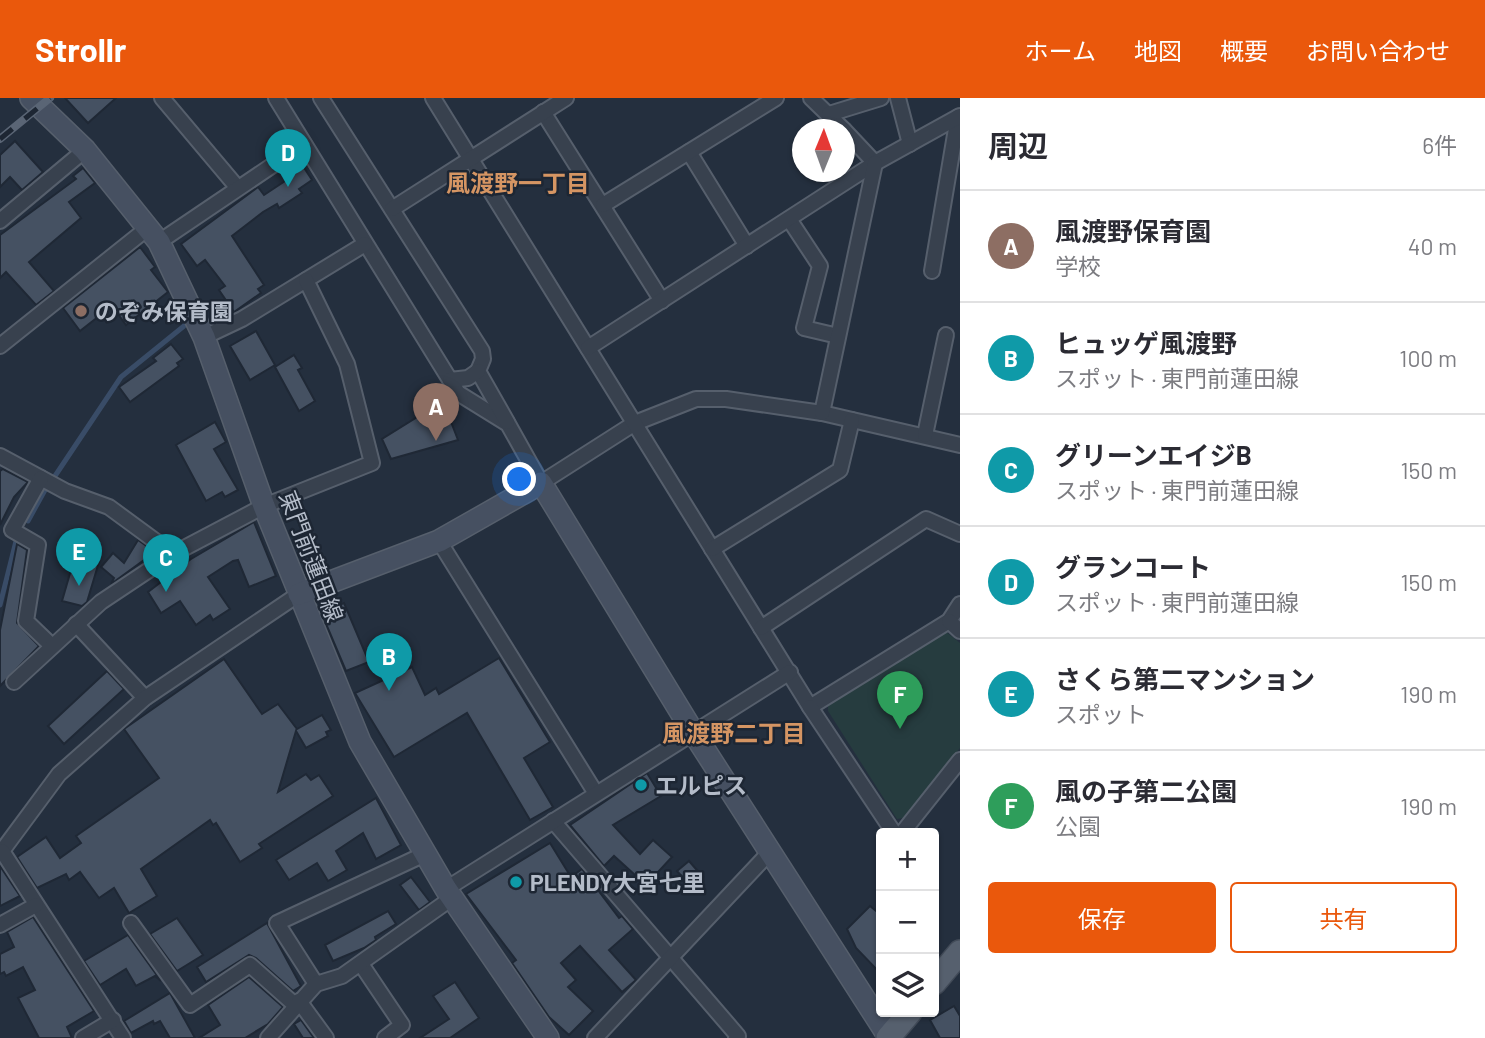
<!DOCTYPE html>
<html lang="ja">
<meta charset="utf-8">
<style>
:root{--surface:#fff;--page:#f7f7f7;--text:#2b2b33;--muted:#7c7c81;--line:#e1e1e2;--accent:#ea580c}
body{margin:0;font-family:Barlow,"Noto Sans JP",sans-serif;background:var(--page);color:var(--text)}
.controls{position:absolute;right:21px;bottom:21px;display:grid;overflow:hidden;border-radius:7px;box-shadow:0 2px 5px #0004}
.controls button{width:63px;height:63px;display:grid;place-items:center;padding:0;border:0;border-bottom:2px solid var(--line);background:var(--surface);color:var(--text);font:35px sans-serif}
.compass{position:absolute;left:792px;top:21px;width:63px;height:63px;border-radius:50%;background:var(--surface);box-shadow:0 2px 5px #0004;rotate:1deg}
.you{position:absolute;left:520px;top:382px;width:24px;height:24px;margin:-18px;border:5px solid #fff;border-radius:50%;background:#1a73e8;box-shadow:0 0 0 10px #1a73e833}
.badge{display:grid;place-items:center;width:46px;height:46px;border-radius:50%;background:var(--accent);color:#fff;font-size:23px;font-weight:700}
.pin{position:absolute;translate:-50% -58px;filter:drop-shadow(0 2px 4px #0008)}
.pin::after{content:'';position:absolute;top:37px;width:24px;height:21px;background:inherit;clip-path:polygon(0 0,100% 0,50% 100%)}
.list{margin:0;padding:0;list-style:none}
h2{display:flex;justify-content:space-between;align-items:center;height:91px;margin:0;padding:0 28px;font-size:30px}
h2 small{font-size:23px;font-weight:400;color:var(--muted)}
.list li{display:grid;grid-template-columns:46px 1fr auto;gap:21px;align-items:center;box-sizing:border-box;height:112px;padding:0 28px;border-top:2px solid var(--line)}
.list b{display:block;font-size:26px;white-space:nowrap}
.list p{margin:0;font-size:23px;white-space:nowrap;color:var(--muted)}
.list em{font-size:23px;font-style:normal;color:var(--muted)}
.actions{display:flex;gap:14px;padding:21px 28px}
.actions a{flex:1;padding:16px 0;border:2px solid var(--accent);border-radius:7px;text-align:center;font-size:24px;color:var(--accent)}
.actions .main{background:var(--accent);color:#fff}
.icon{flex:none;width:38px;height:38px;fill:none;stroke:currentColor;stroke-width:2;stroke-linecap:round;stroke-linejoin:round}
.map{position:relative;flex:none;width:960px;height:940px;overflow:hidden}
header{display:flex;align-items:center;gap:42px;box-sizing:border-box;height:98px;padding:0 35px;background:var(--accent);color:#fff}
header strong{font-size:33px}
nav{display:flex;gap:38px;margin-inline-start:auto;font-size:24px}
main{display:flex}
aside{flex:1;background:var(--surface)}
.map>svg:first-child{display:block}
</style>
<header>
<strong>Strollr</strong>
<nav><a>ホーム</a><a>地図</a><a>概要</a><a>お問い合わせ</a></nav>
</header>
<main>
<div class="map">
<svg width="960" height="940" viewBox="0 0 960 940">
<rect width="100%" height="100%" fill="#242f3e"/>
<path fill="#263c3f" d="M945,533L960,545V650L903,720L897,721L828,613V604Z"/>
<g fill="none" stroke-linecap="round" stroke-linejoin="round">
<g stroke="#394c67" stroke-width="5">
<path d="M55,378L121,279L184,228"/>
<path d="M28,423L45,392"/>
<path d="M0,507L17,439"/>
</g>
</g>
<g fill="#455162" stroke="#1f2835" stroke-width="2">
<path d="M65,0H116L88,25Z"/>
<path d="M15,43L43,74L22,92L10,79L0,89V57Z"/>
<path d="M301,65L312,82L299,91L302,95L279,110L277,106L263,114L232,138L264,187L258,191L261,195L234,214L219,192L225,188L205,162L197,168L181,146L258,89L264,97L291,79L287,74Z"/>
<path d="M83,70L95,85L69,104L81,120L29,164L54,193L36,207L6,174L0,180V137L76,81L73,78Z"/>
<path d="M140,149L155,169L151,172L168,194L126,227L112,208L80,233L63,210Z"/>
<path d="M256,233L275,267L250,282L230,248Z"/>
<path d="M171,246L183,261L177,265L179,268L130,304L119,289L156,263L153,260Z"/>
<path d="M294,257L302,270L298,272L315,303L299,313L275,269Z"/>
<path d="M443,303L458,342L391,361L382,341Z"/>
<path d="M215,324L226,344L214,351L238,392L225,399L222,394L206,403L176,347Z"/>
<path d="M3,371L28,384L14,399L0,427V373Z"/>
<path d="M254,424L276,478L249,489L238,462L233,463L208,479L230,511L213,522L210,517L196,527L180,503L161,515L148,494L191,461Z"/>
<path d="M138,442L155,454L111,486L114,480L101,469L113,455L124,465Z"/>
<path d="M17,446L27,452L17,525L39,548L0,588V532Z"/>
<path d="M75,458L99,464L87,504L82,508L62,503Z"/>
<path d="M344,505L369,564L346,573L321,514Z"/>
<path d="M499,560L550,644L524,660L553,709L530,722L467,615L394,659L355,595L412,569L425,597L436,590L439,596Z"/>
<path d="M224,561L262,616L278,606L297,631L322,617L331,632L326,634L328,638L306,650L296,633L278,694L306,676L311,682L319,677L333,698L259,746L262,750L240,764L216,725L213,727L210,722L141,771L157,798L129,815L114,790L99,800L80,774L69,782L66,776L37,790L17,759L46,739L60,760L81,745L76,738L159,680L124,631Z"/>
<path d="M107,573L124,591L64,646L48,628Z"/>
<path d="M647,675L661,698L613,727L640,756L653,742L672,759L646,787L614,758L604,768L570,727Z"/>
<path d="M376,700L401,747L376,761L363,735L336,753L347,772L328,783L317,765L289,782L276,762Z"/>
<path d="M550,745L571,779L582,771L619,820L622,818L633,831L609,852L636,882L622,894L580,848L561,865L576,882L568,889L593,913L569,937L549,919L512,865L516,862L466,796Z"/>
<path d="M689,763L703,779L691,789L677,773Z"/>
<path d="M0,768L20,798L0,808Z"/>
<path d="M411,779L430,804L419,812L400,787Z"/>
<path d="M870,808L881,817V876L856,850L847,831Z"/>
<path d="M388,813L396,826L375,839L376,842L364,850L333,863L325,847Z"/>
<path d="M33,819L94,913L67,929L72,940H39L18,900L35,892L23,869L6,878L4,874L0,876V856L14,849L7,834Z"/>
<path d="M177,820L203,857L177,873L150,836Z"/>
<path d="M267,825L301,888L293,893L256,860L249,857L206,884L197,869Z"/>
<path d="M128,837L161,883L155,878L136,888L126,871L100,887L84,863Z"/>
<path d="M249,879L283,909L268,926L245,940H199L220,927L208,907Z"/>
<path d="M455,884L479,920L450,940H420L449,921L433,898Z"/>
<path d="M170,895L195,940H170L160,923L154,926L153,923L131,935L124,923Z"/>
<path d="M954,908L960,918V940H940L930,922Z"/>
<path d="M301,922L314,940H303L294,926Z"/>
</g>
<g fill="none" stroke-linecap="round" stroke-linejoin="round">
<g stroke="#565f6c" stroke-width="18">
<g id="street">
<path d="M162,0L237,89"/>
<path d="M276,0L458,295L508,326L541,385L635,325L696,301H726L822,315L960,347"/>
<path d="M321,0L482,253L483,261L478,273L507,324"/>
<path d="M433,0L810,609L949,523L960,506"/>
<path d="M811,0L844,32"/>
<path d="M898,0L910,46"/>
<path d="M543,14L662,203"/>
<path d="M829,16L881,0"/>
<path d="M844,32L875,65"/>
<path d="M689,54L747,148"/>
<path d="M603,107L776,0"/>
<path d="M392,111L566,0"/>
<path d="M789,121L820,168L804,230L838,238"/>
<path d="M0,123L85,52"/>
<path d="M159,144L304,46"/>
<path d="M932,173L958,19"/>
<path d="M204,239L242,221L365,146"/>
<path d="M0,248L149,129"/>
<path d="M588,250L875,65L960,18"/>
<path d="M450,282L468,280L478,273"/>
<path d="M822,315L875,65"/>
<path d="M925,337L946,237"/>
<path d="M0,358L65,393L109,409L173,456L264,408L372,365L347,266L306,182"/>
<path d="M41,380L12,432L38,447L26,523L52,548"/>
<path d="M439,443L595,694"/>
<path d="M712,451L840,372L852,322"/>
<path d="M949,523L960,533"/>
<path d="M76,526L145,600"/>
<path d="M761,530L926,421L960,436"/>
<path d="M14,584L101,504L173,456"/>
<path d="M810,609L894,735"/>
<path d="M553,723L738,938L736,940"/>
<path d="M902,735L960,662"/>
<path d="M2,753L59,676L145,600L299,496"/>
<path d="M2,753L123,940"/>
<path d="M446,791L790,574"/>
<path d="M131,825L190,907L250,867L295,907"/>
<path d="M0,827L36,807"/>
<path d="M361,866L402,927L385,940"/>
<path d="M316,886L277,825L425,756"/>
<path d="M299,903L326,940"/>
<path d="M83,940L113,922"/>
<path d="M268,940L316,886L342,878L452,800"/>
<path d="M595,940L769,755"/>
</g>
</g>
<g stroke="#565f6c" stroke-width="24">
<g id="secondary">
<path d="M31,0L85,52L159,144L204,239L264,408L360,644L446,791L548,940"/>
<path d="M299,496L439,443L541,385L693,634L889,939"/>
</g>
</g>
<g stroke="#414a57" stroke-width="26">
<g id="primary">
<path d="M934,885L960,854"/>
<path d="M888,940L910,914"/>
</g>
</g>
<use href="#street" stroke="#38414e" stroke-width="14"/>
<use href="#secondary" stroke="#465061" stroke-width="21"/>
<use href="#primary" stroke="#56606e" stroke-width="23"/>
<g stroke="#5a6575" stroke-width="8">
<path id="rail" d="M0,41L50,0"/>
</g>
<use href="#rail" stroke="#1d2633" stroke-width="5" stroke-dasharray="16" stroke-linecap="butt"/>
</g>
<circle fill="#8d6e63" stroke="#1d2633" stroke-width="2.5" cx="81" cy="213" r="7"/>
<g fill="#0f9aa8" stroke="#1d2633" stroke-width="2.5">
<circle cx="641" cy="687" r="7"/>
<circle cx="516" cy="784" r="7"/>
</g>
<g text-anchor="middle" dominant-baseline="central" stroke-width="5" stroke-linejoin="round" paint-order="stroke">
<g font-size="23" font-weight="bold" fill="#b4bcc9" stroke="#1d2633" text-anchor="start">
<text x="95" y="213">のぞみ保育園</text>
<text x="655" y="687">エルピス</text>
<text x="530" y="784">PLENDY大宮七里</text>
</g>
<g font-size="23" fill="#b4bcc9" stroke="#1d2633">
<text transform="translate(312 458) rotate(69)">東門前蓮田線</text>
</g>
<g font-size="24" font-weight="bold" fill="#d59563" stroke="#1d2633">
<text x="518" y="84">風渡野一丁目</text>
<text x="734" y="634">風渡野二丁目</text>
</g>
</g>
</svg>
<div class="controls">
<button>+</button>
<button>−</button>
<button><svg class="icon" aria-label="layers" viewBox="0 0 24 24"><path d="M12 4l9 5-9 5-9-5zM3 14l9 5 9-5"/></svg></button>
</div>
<svg class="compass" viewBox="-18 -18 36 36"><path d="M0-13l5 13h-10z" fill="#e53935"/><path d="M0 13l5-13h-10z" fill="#7c7c81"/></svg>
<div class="you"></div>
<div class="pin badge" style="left:436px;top:343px;background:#8d6e63">A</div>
<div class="pin badge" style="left:389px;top:593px;background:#0f9aa8">B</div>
<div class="pin badge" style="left:166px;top:494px;background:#0f9aa8">C</div>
<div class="pin badge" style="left:288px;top:89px;background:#0f9aa8">D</div>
<div class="pin badge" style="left:79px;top:488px;background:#0f9aa8">E</div>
<div class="pin badge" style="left:900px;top:631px;background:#2e9e5b">F</div>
</div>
<aside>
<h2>周辺<small>6件</small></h2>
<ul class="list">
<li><span class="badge" style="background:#8d6e63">A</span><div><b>風渡野保育園</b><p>学校</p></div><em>40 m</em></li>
<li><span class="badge" style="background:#0f9aa8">B</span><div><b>ヒュッゲ風渡野</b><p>スポット · 東門前蓮田線</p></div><em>100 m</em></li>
<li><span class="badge" style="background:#0f9aa8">C</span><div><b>グリーンエイジB</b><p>スポット · 東門前蓮田線</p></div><em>150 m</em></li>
<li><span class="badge" style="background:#0f9aa8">D</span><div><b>グランコート</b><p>スポット · 東門前蓮田線</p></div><em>150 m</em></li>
<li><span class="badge" style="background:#0f9aa8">E</span><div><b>さくら第二マンション</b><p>スポット</p></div><em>190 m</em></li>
<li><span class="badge" style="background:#2e9e5b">F</span><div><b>風の子第二公園</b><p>公園</p></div><em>190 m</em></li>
</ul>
<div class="actions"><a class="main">保存</a><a>共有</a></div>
</aside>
</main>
